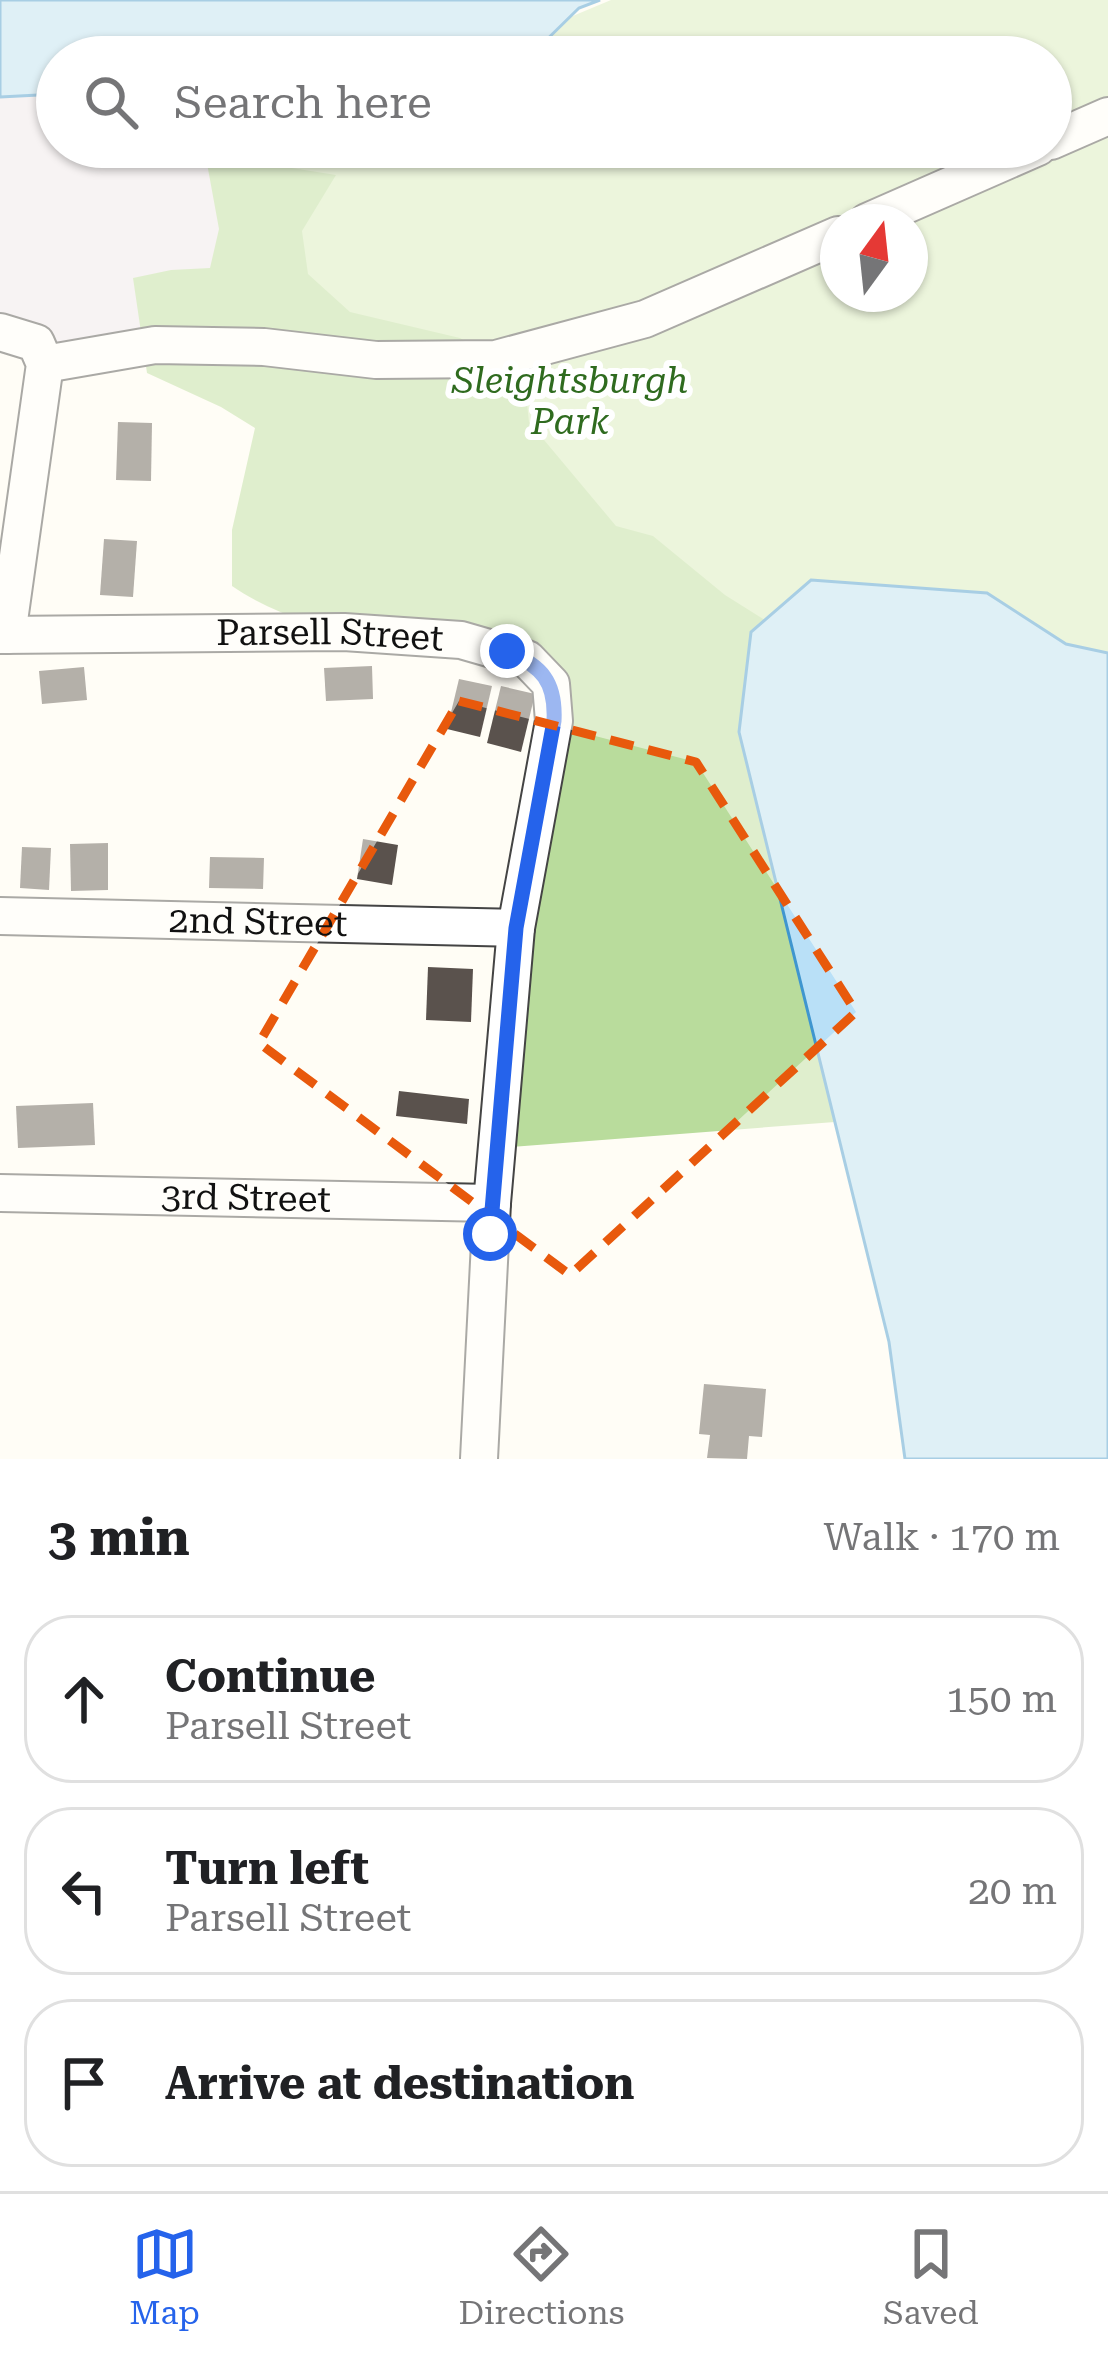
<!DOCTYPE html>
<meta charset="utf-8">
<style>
:root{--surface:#fff;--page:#f6f6f6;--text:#202124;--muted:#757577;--line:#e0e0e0;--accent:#2563eb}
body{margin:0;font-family:"Roboto Serif",serif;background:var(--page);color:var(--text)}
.compass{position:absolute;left:820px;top:204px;width:108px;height:108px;border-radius:50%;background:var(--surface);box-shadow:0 3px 9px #0004;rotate:15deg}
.stop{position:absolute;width:36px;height:36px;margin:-27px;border:9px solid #2563eb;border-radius:50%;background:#fff}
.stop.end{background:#2563eb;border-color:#fff;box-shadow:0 3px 12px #0008}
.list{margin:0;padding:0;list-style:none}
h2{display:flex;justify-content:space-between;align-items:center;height:156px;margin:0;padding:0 48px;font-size:51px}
h2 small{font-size:39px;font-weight:400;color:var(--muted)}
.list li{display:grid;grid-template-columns:78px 1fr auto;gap:36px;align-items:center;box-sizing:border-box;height:168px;margin:0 24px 24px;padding:0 24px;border:3px solid var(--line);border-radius:48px}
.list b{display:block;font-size:45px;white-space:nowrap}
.list p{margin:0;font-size:39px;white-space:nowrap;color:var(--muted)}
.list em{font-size:39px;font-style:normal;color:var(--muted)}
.icon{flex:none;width:66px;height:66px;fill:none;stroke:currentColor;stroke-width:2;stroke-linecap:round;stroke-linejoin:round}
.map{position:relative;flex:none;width:1108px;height:1459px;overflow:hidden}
.search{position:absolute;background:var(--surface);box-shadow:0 3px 9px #0004;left:36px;right:36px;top:36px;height:132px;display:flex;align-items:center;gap:30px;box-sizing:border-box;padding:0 42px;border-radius:66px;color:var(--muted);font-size:45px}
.sheet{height:732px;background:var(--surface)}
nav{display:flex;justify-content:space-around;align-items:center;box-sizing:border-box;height:168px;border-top:3px solid var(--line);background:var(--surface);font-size:33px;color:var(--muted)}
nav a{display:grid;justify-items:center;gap:6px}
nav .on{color:var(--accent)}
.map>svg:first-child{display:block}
</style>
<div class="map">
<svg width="1108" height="1459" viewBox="0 0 1108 1459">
<rect width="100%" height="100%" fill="#fffdf5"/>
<path fill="#eee6ef" d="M57,94V147H225L264,347L45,364L0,332V97Z"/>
<path fill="#d5ebbd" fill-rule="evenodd" d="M611,0H1108V653L1066,644L987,593L812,580L751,632L535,666L225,147H1051V57H529L568,18ZM838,222H910V294H838Z"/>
<path fill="#b9dc9c" d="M204,147H277V154L292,168L336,175L302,231L308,274L350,312L460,338L496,359L526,394L529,422L616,526L653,536L725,595L765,620L751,633L739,732L835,1122L497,1148L542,671C449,653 308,639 232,586V530L255,428L221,407L147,373L133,278L171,270L210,268L219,229Z"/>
<g fill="#b9e0f7" stroke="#3f96cf" stroke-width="3">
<path d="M0,0H600L579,8L529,57H57V94L0,97Z"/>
<path d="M811,580L987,593L1066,644L1108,653V1459H905L889,1342L739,732L751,632Z"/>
</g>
<g fill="#5a524d">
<path d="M118,422L152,423L151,481L116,480Z"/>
<path d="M104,539L137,541L133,597L100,595Z"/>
<path d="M372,666L373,699L326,701L324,668Z"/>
<path d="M84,667L87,700L42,704L39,671Z"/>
<path d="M459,679L492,686L480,737L447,729Z"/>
<path d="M501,686L535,694L521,752L487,743Z"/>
<path d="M363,839L398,845L392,885L357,879Z"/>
<path d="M108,843V890L71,891L70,844Z"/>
<path d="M22,847L51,848L49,890L20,888Z"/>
<path d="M210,857L264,858L263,889L209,888Z"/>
<path d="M428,967L473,969L471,1022L426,1020Z"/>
<path d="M399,1091L469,1099L467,1124L396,1116Z"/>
<path d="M93,1103L95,1145L18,1148L16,1106Z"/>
<path d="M704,1384L766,1389L762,1437L749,1436L747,1459L707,1458L710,1435L699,1434Z"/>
</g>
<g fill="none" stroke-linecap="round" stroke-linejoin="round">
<g stroke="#444" stroke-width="40">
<g id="minor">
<path d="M1051,141L1108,116"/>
<path d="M867,222L1038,147"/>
<path d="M0,332L36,343L45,364L7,635"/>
<path d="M45,364L155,345L264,347L376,360L496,359L645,319L838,235"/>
<path id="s1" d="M0,635L344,632L461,640L527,659L551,684L554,721L516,928L492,1203L479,1459"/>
<path id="s2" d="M0,916L516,928"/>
<path id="s3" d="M0,1193L492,1203"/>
</g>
</g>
<use href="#minor" stroke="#fff" stroke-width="36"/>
</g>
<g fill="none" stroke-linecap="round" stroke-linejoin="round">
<path stroke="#2563eb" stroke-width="15" d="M490,1234L516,928L554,721C556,682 542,666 507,651"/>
</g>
<path d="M0 0H1108V1459H0ZM459,701L696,762L856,1012L570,1275L259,1043Z" fill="#fffdf5" fill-opacity=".55" fill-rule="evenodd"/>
<path fill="none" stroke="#e8590c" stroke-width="9" stroke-dasharray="24 15" stroke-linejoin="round" d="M459,701L696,762L856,1012L570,1275L259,1043Z"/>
<g text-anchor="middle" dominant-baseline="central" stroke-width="12" stroke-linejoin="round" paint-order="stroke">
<g font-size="36" font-style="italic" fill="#2f6b1f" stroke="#fff">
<text x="570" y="381">Sleightsburgh<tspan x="570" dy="41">Park</tspan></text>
</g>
<g font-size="36" fill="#111" stroke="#fff">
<text stroke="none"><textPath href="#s1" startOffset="330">Parsell Street</textPath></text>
<text stroke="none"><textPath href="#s2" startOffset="258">2nd Street</textPath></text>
<text stroke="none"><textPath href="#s3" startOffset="246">3rd Street</textPath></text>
</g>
</g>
</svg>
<svg class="compass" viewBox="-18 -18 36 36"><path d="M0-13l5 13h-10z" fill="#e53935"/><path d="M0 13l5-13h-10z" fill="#757577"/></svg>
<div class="stop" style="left:490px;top:1234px"></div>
<div class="stop end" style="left:507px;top:651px"></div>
<div class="search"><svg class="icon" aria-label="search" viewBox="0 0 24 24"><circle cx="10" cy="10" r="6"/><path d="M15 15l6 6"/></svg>Search here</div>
</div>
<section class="sheet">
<h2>3 min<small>Walk · 170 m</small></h2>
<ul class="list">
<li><svg class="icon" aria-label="ahead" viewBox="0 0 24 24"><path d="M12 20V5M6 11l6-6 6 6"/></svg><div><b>Continue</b><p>Parsell Street</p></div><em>150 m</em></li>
<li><svg class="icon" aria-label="left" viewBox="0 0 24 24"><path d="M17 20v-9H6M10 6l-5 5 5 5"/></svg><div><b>Turn left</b><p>Parsell Street</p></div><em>20 m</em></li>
<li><svg class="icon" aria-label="arrive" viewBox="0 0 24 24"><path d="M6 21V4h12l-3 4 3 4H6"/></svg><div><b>Arrive at destination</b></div></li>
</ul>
</section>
<nav>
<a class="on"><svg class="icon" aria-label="map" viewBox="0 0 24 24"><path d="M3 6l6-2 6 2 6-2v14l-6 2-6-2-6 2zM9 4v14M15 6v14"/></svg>Map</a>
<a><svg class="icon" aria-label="directions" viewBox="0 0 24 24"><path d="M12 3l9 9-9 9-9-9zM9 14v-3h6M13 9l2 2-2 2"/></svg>Directions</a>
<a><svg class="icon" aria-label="saved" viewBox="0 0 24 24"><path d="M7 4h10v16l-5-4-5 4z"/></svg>Saved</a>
</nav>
